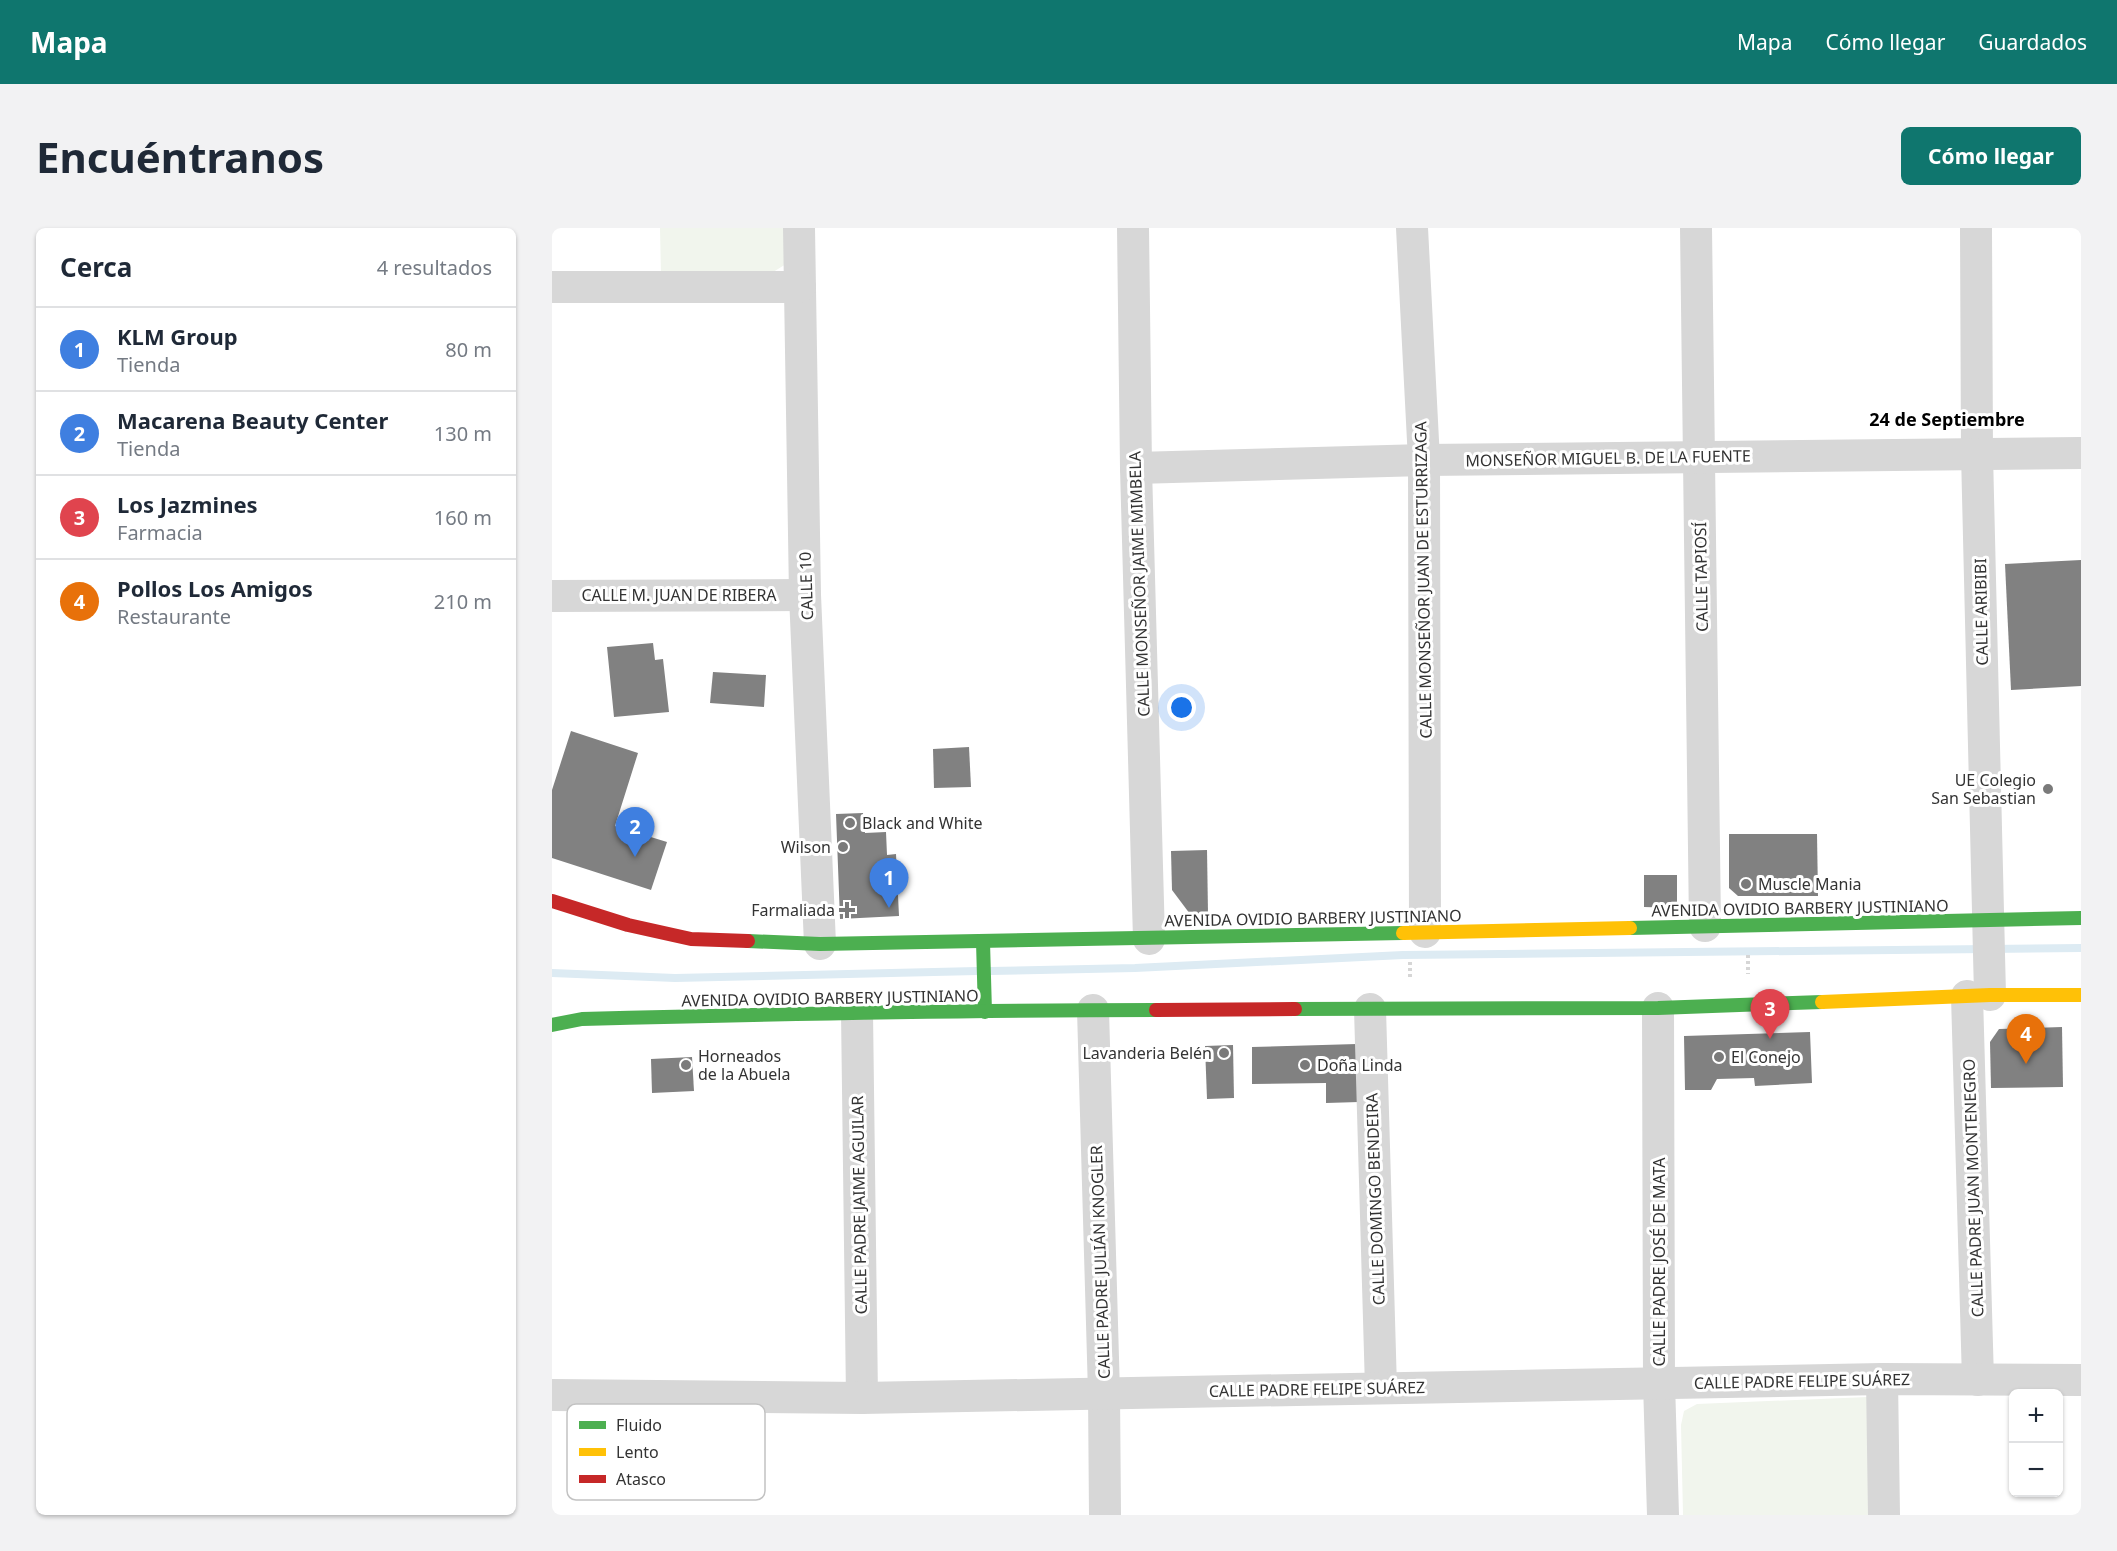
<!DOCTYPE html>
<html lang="es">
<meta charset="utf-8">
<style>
:root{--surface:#fff;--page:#f2f2f3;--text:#1f2937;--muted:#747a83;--line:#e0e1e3;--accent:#0f766e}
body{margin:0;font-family:"Noto Sans",sans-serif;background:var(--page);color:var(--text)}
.controls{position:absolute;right:18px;bottom:18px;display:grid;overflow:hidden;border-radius:9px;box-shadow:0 2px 4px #0004}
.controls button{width:54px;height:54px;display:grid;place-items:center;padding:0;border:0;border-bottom:2px solid var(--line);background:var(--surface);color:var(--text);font:30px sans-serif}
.you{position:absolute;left:630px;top:480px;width:21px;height:21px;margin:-15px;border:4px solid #fff;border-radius:50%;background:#1a73e8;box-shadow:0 0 0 9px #1a73e833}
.badge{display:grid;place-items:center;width:39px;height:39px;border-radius:50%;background:var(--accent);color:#fff;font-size:20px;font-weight:700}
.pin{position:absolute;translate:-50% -50px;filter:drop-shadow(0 2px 3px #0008)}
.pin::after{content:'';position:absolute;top:32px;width:21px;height:18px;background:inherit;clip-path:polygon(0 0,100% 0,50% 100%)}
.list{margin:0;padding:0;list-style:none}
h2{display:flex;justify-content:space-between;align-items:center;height:78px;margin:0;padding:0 24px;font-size:26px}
h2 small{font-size:20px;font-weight:400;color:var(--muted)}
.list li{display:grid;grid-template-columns:39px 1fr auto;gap:18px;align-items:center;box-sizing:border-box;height:84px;padding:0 24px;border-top:2px solid var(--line)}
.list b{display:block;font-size:22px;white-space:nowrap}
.list p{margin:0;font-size:20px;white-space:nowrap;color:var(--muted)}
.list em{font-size:20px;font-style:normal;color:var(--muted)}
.map{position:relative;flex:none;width:1529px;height:1287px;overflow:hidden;border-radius:9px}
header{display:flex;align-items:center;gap:36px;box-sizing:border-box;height:84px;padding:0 30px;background:var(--accent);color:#fff}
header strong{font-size:28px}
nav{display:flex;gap:33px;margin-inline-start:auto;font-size:21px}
.intro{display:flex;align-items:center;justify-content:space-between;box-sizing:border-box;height:144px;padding:0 36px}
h1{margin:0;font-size:42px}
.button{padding:15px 27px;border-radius:9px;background:var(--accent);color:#fff;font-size:21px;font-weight:700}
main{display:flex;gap:36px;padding:0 36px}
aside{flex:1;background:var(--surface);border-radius:9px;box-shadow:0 2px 4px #0004}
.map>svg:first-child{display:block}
</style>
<header>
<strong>Mapa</strong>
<nav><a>Mapa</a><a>Cómo llegar</a><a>Guardados</a></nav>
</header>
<div class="intro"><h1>Encuéntranos</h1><a class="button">Cómo llegar</a></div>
<main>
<aside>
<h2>Cerca<small>4 resultados</small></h2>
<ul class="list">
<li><span class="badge" style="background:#3f7fe0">1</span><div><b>KLM Group</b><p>Tienda</p></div><em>80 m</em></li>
<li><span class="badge" style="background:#3f7fe0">2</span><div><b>Macarena Beauty Center</b><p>Tienda</p></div><em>130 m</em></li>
<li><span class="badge" style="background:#e0444e">3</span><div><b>Los Jazmines</b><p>Farmacia</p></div><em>160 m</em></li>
<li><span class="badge" style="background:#e8710a">4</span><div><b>Pollos Los Amigos</b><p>Restaurante</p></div><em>210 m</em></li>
</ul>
</aside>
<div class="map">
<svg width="1529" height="1287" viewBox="0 0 1529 1287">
<rect width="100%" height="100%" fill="#fff"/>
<g fill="#f1f5ed">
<path d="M108,0H237L234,36L218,46L109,47Z"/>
<path d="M1316,1169L1318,1287H1131L1129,1197L1132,1183L1145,1176Z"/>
</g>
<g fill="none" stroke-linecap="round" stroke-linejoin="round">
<g stroke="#ddebf3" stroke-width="8">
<path d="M438,743L583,740L851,727L1529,720"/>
<path d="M0,745L123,750L425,743"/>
</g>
</g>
<g fill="#818181">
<path d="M1529,332V458L1459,462L1453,336Z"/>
<path d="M101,415L103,432L111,431L117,484L62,489L55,419Z"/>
<path d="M161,444L214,447L212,479L158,475Z"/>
<path d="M19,503L86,525L63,598L115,614L99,662L0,630V562Z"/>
<path d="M417,519L419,559L382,560L381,521Z"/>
<path d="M311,585L313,605L334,604L335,627L344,626L347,688L288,691L284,586Z"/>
<path d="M1177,606H1265L1266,668H1186L1177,660Z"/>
<path d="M655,622L656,686H638L620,662L619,623Z"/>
<path d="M1092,647H1125V680L1092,679Z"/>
<path d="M1510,799L1511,859L1439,860L1438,814L1447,801Z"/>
<path d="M1258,804L1260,855L1203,858L1202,850L1165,851L1159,862H1133L1132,808Z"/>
<path d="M805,816L807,874L774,875V855L700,856V819Z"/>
<path d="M681,817L682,870L655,871L653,818Z"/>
<path d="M140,829L142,863L100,865L99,831Z"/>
</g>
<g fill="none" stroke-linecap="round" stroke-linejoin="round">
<g stroke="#d6d6d6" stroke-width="4" stroke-dasharray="3 3" stroke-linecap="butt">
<path d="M1196,727V746"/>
<path d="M858,734V750"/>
</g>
<g stroke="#d7d7d7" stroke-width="32">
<path d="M247,0L253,367L268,716"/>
<path d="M581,0L584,240L597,711"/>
<path d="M860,0L872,232L873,704"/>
<path d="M1144,0L1153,698"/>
<path d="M1424,0L1425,226L1438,767"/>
<path d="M0,59H248"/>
<path d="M584,240L872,232L1529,225"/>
<path d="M0,368L253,367"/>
<path d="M1415,768L1426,1152"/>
<path d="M1106,780L1107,1155L1111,1287"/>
<path d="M818,781L829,1160"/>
<path d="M541,782L552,1165L553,1287"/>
<path d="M305,784L310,1170"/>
<path d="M1330,1151L1332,1287"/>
<path d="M0,1167L310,1170L1330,1151L1529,1152"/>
</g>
<g stroke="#4caf50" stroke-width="14">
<path d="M1078,700L1529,690"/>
<path d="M196,713L268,716L851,705"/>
<path d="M431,714L433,784"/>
<path d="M743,781L1106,780L1270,774"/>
<path d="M0,797L30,791C221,786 412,782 604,782"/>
</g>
<g stroke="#ffc107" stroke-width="14">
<path d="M851,705L1078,700"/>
<path d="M1270,774L1438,767H1529"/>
</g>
<g stroke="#c62828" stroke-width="14">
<path d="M0,673L76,697L139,711L196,713"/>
<path d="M604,782L743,781"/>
</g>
</g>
<g fill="#7a7a7a" stroke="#fff" stroke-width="2">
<circle cx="1496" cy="561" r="6"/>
<circle cx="298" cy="595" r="6"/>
<circle cx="291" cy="619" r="6"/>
<circle cx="1194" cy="656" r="6"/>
<path d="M292 673h6v6h6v6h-6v6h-6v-6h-6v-6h6z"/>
<circle cx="672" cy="825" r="6"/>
<circle cx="1167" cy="829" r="6"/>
<circle cx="134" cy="837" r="6"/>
<circle cx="753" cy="837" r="6"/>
</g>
<g text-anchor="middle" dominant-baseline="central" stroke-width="6" stroke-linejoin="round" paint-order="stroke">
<g font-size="16" fill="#333" stroke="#fff">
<text transform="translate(1056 230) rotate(-1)">MONSEÑOR MIGUEL B. DE LA FUENTE</text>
<text transform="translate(1149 349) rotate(-91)">CALLE TAPIOSÍ</text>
<text transform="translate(871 352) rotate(-91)">CALLE MONSEÑOR JUAN DE ESTURRIZAGA</text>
<text transform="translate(587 356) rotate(-92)">CALLE MONSEÑOR JAIME MIMBELA</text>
<text transform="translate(254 358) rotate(-92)">CALLE 10</text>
<text x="127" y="367">CALLE M. JUAN DE RIBERA</text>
<text transform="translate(1429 384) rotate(-91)">CALLE ARIBIBI</text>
<text transform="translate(1248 680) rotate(-1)">AVENIDA OVIDIO BARBERY JUSTINIANO</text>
<text transform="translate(761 690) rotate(-1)">AVENIDA OVIDIO BARBERY JUSTINIANO</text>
<text transform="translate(278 770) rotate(-1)">AVENIDA OVIDIO BARBERY JUSTINIANO</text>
<text transform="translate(1421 960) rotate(-92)">CALLE PADRE JUAN MONTENEGRO</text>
<text transform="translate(823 971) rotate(-92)">CALLE DOMINGO BENDEIRA</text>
<text transform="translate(307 977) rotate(-91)">CALLE PADRE JAIME AGUILAR</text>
<text transform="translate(548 1034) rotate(-92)">CALLE PADRE JULIÁN KNOGLER</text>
<text transform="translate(1107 1034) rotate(-90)">CALLE PADRE JOSÉ DE MATA</text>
<text transform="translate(1250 1153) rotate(-1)">CALLE PADRE FELIPE SUÁREZ</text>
<text transform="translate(765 1161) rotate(-1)">CALLE PADRE FELIPE SUÁREZ</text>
</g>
<g font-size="16" fill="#333" stroke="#fff" text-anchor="start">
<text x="1484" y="552" text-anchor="end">UE Colegio<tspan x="1484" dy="18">San Sebastian</tspan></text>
<text x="310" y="595">Black and White</text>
<text x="279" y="619" text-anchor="end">Wilson</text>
<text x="1206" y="656">Muscle Mania</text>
<text x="283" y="682" text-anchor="end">Farmaliada</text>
<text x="660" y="825" text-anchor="end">Lavanderia Belén</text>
<text x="146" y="828">Horneados<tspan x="146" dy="18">de la Abuela</tspan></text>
<text x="1179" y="829">El Conejo</text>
<text x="765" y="837">Doña Linda</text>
</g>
<g font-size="18" font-weight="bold" fill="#000" stroke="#fff">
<text x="1395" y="191">24 de Septiembre</text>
</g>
</g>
<rect x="15" y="1176" width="198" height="96" rx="9" fill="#fff" stroke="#c2c2c2" stroke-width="1.5"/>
<rect x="27" y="1193" width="27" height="8" fill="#4caf50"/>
<rect x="27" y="1220" width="27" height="8" fill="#ffc107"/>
<rect x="27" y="1247" width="27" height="8" fill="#c62828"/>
<g font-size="16" fill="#333">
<text x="64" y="1203">Fluido</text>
<text x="64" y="1230">Lento</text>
<text x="64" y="1257">Atasco</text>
</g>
</svg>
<div class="controls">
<button>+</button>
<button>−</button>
</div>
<div class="you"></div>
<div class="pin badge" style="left:337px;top:680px;background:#3f7fe0">1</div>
<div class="pin badge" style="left:83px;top:629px;background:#3f7fe0">2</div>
<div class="pin badge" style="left:1218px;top:811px;background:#e0444e">3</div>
<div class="pin badge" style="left:1474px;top:836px;background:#e8710a">4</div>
</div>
</main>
